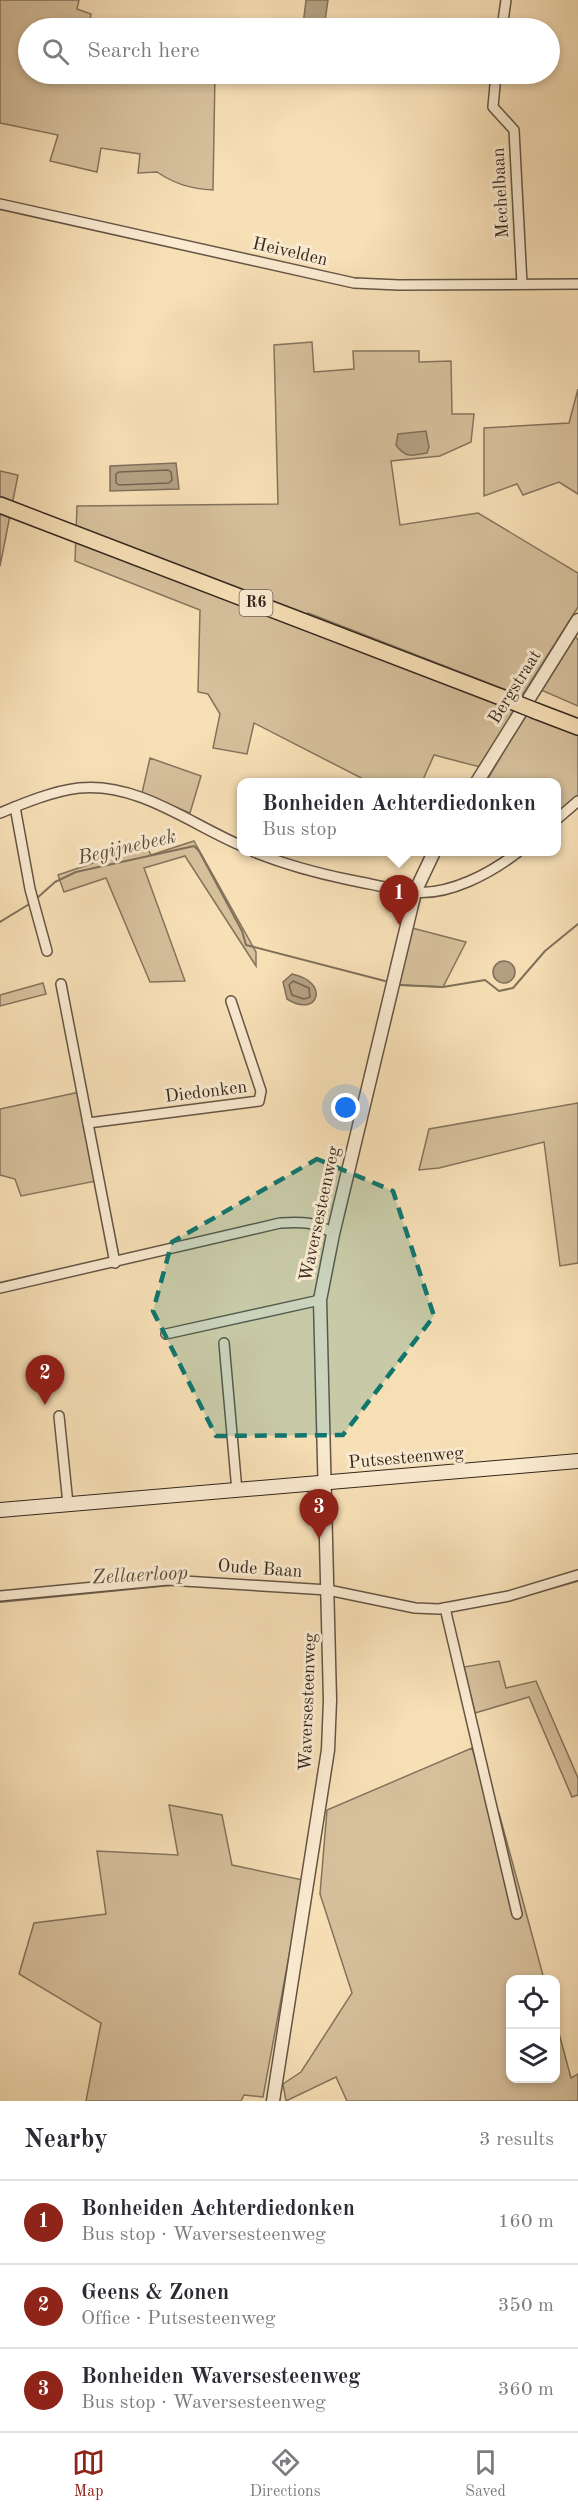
<!DOCTYPE html>
<meta charset="utf-8">
<style>
:root{--surface:#fff;--page:#f2f2f3;--text:#2b2b33;--muted:#7c7c81;--line:#e1e1e2;--accent:#8f2418}
body{margin:0;font-family:"Old Standard TT",serif;background:var(--page);color:var(--text)}
.controls{position:absolute;right:18px;bottom:18px;display:grid;overflow:hidden;border-radius:12px;box-shadow:0 3px 9px #0003}
.controls button{width:54px;height:54px;display:grid;place-items:center;padding:0;border:0;border-bottom:2px solid var(--line);background:var(--surface);color:var(--text);font:30px sans-serif}
.you{position:absolute;left:346px;top:1108px;width:21px;height:21px;margin:-15px;border:4px solid #fff;border-radius:50%;background:#1a73e8;box-shadow:0 0 0 9px #1a73e833}
.badge{display:grid;place-items:center;width:39px;height:39px;border-radius:50%;background:var(--accent);color:#fff;font-size:20px;font-weight:700}
.pin{position:absolute;translate:-50% -50px;filter:drop-shadow(0 2px 3px #0008)}
.pin::after{content:'';position:absolute;top:32px;width:21px;height:18px;background:inherit;clip-path:polygon(0 0,100% 0,50% 100%)}
.popup{position:absolute;left:237px;top:778px;width:324px;height:78px;box-sizing:border-box;display:grid;place-content:center;border-radius:12px;background:var(--surface);filter:drop-shadow(0 2px 4px #0005);font-size:20px;white-space:nowrap;color:var(--muted)}
.popup b{font-size:22px;color:var(--text)}
.popup::after{content:'';position:absolute;left:50%;top:100%;margin-left:-12px;border:12px solid transparent;border-top-color:var(--surface)}
.list{margin:0;padding:0;list-style:none}
h2{display:flex;justify-content:space-between;align-items:center;height:78px;margin:0;padding:0 24px;font-size:26px}
h2 small{font-size:20px;font-weight:400;color:var(--muted)}
.list li{display:grid;grid-template-columns:39px 1fr auto;gap:18px;align-items:center;box-sizing:border-box;height:84px;padding:0 24px;border-top:2px solid var(--line)}
.list b{display:block;font-size:22px;white-space:nowrap}
.list p{margin:0;font-size:20px;white-space:nowrap;color:var(--muted)}
.list em{font-size:20px;font-style:normal;color:var(--muted)}
.icon{flex:none;width:33px;height:33px;fill:none;stroke:currentColor;stroke-width:2;stroke-linecap:round;stroke-linejoin:round}
.map{position:relative;flex:none;width:578px;height:2101px;overflow:hidden}
.search{position:absolute;background:var(--surface);box-shadow:0 3px 9px #0003;left:18px;right:18px;top:18px;height:66px;display:flex;align-items:center;gap:15px;box-sizing:border-box;padding:0 21px;border-radius:33px;color:var(--muted);font-size:22px}
.sheet{height:330px;background:var(--surface)}
nav{display:flex;justify-content:space-around;align-items:center;box-sizing:border-box;height:84px;border-top:2px solid var(--line);background:var(--surface);font-size:16px;color:var(--muted)}
nav a{display:grid;justify-items:center;gap:3px}
nav .on{color:var(--accent)}
.map>svg:first-child{display:block}
</style>
<div class="map">
<svg width="578" height="2101" viewBox="0 0 578 2101">
<rect width="100%" height="100%" fill="#f7dfb6"/>
<filter id="stains"><feTurbulence type="fractalNoise" baseFrequency=".00333" numOctaves="4"/><feColorMatrix values="0 0 0 0 .2 0 0 0 0 .09 0 0 0 0 .02 0 0 0 .5 -.17"/></filter>
<radialGradient id="worn" r=".72"><stop offset=".6" stop-color="#630" stop-opacity="0"/><stop offset="1" stop-color="#630" stop-opacity=".3"/></radialGradient>
<g fill="#d6c09c" stroke="#84745d" stroke-width="1.5">
<path d="M0,0H79L77,9L91,14L89,26L102,28H28V74H215L213,190C191,189 175,184 157,172L138,173L140,154L101,148L97,172L50,161L58,135L0,123Z"/>
<path d="M312,342L314,372L354,369L353,351H419V362L451,361L452,414H474L471,442L440,456L391,461L400,525L478,513L578,573V607L522,696L308,613L299,626L515,710L480,767L434,755L422,782H369L254,723L247,754L213,748L220,714L208,694L198,692L200,610L75,561L77,506L278,504L274,345Z"/>
<path d="M578,389V494L559,482L523,495L517,484L484,496V428L569,423Z"/>
<path d="M0,471L18,475L0,566Z"/>
<path d="M574,635L578,640V706L541,690Z"/>
<path d="M525,715L578,735V795L557,814L556,782H486Z"/>
<path d="M150,758L201,776L190,813L142,793Z"/>
<path d="M194,841L256,952V966L185,856L144,868L185,981L150,982L106,878L64,892L58,875L146,845L151,855Z"/>
<path d="M412,928L466,942L443,987L399,985Z"/>
<path d="M43,983L46,994L0,1006V995Z"/>
<path d="M80,1092L96,1181L21,1196L15,1179L0,1175V1109Z"/>
<path d="M578,1103V1263L560,1266L544,1142L439,1168L419,1170L429,1129Z"/>
<path d="M499,1661L506,1688L536,1681L578,1778V1795L572,1797L529,1697L475,1713L464,1667Z"/>
<path d="M472,1748L491,1815L499,1813L544,1979L510,1980V2078H556V2022L571,2078L578,2074V2101H347L336,2077L286,2101L283,2084L301,2072L352,1993L320,1894L327,1810Z"/>
<path d="M169,1805L222,1815L232,1865L303,1880L263,2097L244,2095L241,2101H86L101,2023L19,1974L34,1923L106,1914L97,1851L178,1855Z"/>
</g>
<g fill="#b4a082" stroke="#80705a" stroke-width="1.5">
<path d="M306,0H328L324,28L303,25Z"/>
<path d="M426,431L429,447L427,453C412,456 405,458 396,445L398,434Z"/>
<path d="M176,463L179,489L110,491V466Z"/>
<circle cx="504" cy="972" r="11"/>
<path d="M292,974C331,982 318,1019 287,999L283,982Z"/>
</g>
<g fill="none" stroke-linecap="round" stroke-linejoin="round">
<g stroke="#746450" stroke-width="1.5">
<path d="M168,470L171,472L172,480L169,483L119,485L116,483V474L119,472Z"/>
<path d="M293,981L309,988L310,997L304,999L292,995L289,985Z"/>
</g>
<g stroke="#80705a" stroke-width="2">
<path d="M36,899L55,882L76,872L194,846L199,851L242,931L246,945L385,981"/>
<path d="M0,922L31,903"/>
<path d="M399,985L443,987L485,980L499,991L513,988L545,951L578,924"/>
<path d="M517,1598L578,1581"/>
<path d="M0,1602L172,1585"/>
<path d="M369,1603L402,1610"/>
<path d="M422,1613H437"/>
</g>
<g stroke="#645544" stroke-width="12">
<g id="minor">
<path d="M502,28L506,0"/>
<path d="M496,74L493,107L514,130L522,284"/>
<path d="M0,204L354,283L399,285L578,284"/>
<path d="M15,807L30,889L47,951"/>
<path d="M0,813C24,803 53,791 79,788C138,782 190,824 242,846"/>
<path d="M556,820L578,801"/>
<path d="M254,852C286,865 316,873 350,880C371,884 392,889 413,892C449,896 491,873 518,852"/>
<path d="M61,984L115,1263"/>
<path d="M88,1123L259,1101L261,1091L231,1001"/>
<path d="M0,1288L280,1223C300,1222 317,1221 333,1234"/>
<path d="M166,1334L320,1300"/>
<path d="M224,1343L237,1491"/>
<path d="M59,1416L68,1504"/>
<path d="M0,1596L168,1580L328,1590L415,1608L439,1609L509,1596L578,1575"/>
<path d="M445,1608L517,1914"/>
</g>
</g>
<g stroke="#645544" stroke-width="15">
<g id="tertiary">
<path d="M477,782L578,620"/>
<path d="M273,2101L328,1750L330,1700L320,1300L333,1234L415,892L434,852"/>
</g>
</g>
<g stroke="#33271e" stroke-width="16">
<path id="secondary" d="M0,1510L578,1461"/>
</g>
<g stroke="#33271e" stroke-width="18">
<g id="primary">
<path d="M0,505L511,701"/>
<path d="M536,711L578,727"/>
</g>
</g>
<use href="#minor" stroke="#faead0" stroke-width="9"/>
<use href="#tertiary" stroke="#faead0" stroke-width="12"/>
<use href="#secondary" stroke="#faead0" stroke-width="14"/>
<use href="#primary" stroke="#f7dfb6" stroke-width="15"/>
<g stroke="#33271e" stroke-width="18" stroke-linecap="butt">
<path id="primary-bridge" d="M511,701L536,711"/>
</g>
<use href="#primary-bridge" stroke="#f7dfb6" stroke-width="15"/>
</g>
<path fill="#0f766e" fill-opacity="0.2" stroke="#0f766e" stroke-width="4.5" stroke-dasharray="12 8" stroke-linejoin="round" d="M317,1159L393,1191L434,1316L343,1435L216,1436L153,1311L172,1242Z"/>
<g text-anchor="middle" dominant-baseline="central" stroke-width="6" stroke-linejoin="round" paint-order="stroke">
<rect fill="#faead0" stroke="#6f6253" stroke-width="1.5" x="239.5" y="590" width="33" height="26" rx="4.5"/>
<g font-size="16" font-weight="bold" fill="#33271e">
<text x="256" y="603">R6</text>
</g>
<g font-size="18" fill="#33271e" stroke="#faead0">
<text transform="translate(501 193) rotate(-93)">Mechelbaan</text>
<text transform="translate(290 252) rotate(13)">Heivelden</text>
<text transform="translate(515 687) rotate(-58)">Bergstraat</text>
<text transform="translate(206 1092) rotate(-7)">Diedonken</text>
<text transform="translate(320 1214) rotate(-78)">Waversesteenweg</text>
<text transform="translate(406 1458) rotate(-5)">Putsesteenweg</text>
<text transform="translate(260 1569) rotate(4)">Oude Baan</text>
<text transform="translate(308 1702) rotate(-88)">Waversesteenweg</text>
</g>
<g font-size="20" font-style="italic" fill="#5a4b3c" stroke="#faead0">
<text transform="translate(127 848) rotate(-13)">Begijnebeek</text>
<text transform="translate(140 1576) rotate(-3)">Zellaerloop</text>
</g>
</g>
<rect width="100%" height="100%" filter="url(#stains)"/>
<rect width="100%" height="100%" fill="url(#worn)"/>
</svg>
<div class="controls">
<button><svg class="icon" aria-label="locate" viewBox="0 0 24 24"><circle cx="12" cy="12" r="6"/><path d="M12 2v4M12 18v4M2 12h4M18 12h4"/></svg></button>
<button><svg class="icon" aria-label="layers" viewBox="0 0 24 24"><path d="M12 4l9 5-9 5-9-5zM3 14l9 5 9-5"/></svg></button>
</div>
<div class="you"></div>
<div class="pin badge" style="left:399px;top:925px">1</div>
<div class="popup"><b>Bonheiden Achterdiedonken</b>Bus stop</div>
<div class="pin badge" style="left:45px;top:1405px">2</div>
<div class="pin badge" style="left:319px;top:1539px">3</div>
<div class="search"><svg class="icon" aria-label="search" viewBox="0 0 24 24"><circle cx="10" cy="10" r="6"/><path d="M15 15l6 6"/></svg>Search here</div>
</div>
<section class="sheet">
<h2>Nearby<small>3 results</small></h2>
<ul class="list">
<li><span class="badge">1</span><div><b>Bonheiden Achterdiedonken</b><p>Bus stop · Waversesteenweg</p></div><em>160 m</em></li>
<li><span class="badge">2</span><div><b>Geens &amp; Zonen</b><p>Office · Putsesteenweg</p></div><em>350 m</em></li>
<li><span class="badge">3</span><div><b>Bonheiden Waversesteenweg</b><p>Bus stop · Waversesteenweg</p></div><em>360 m</em></li>
</ul>
</section>
<nav>
<a class="on"><svg class="icon" aria-label="map" viewBox="0 0 24 24"><path d="M3 6l6-2 6 2 6-2v14l-6 2-6-2-6 2zM9 4v14M15 6v14"/></svg>Map</a>
<a><svg class="icon" aria-label="directions" viewBox="0 0 24 24"><path d="M12 3l9 9-9 9-9-9zM9 14v-3h6M13 9l2 2-2 2"/></svg>Directions</a>
<a><svg class="icon" aria-label="saved" viewBox="0 0 24 24"><path d="M7 4h10v16l-5-4-5 4z"/></svg>Saved</a>
</nav>
